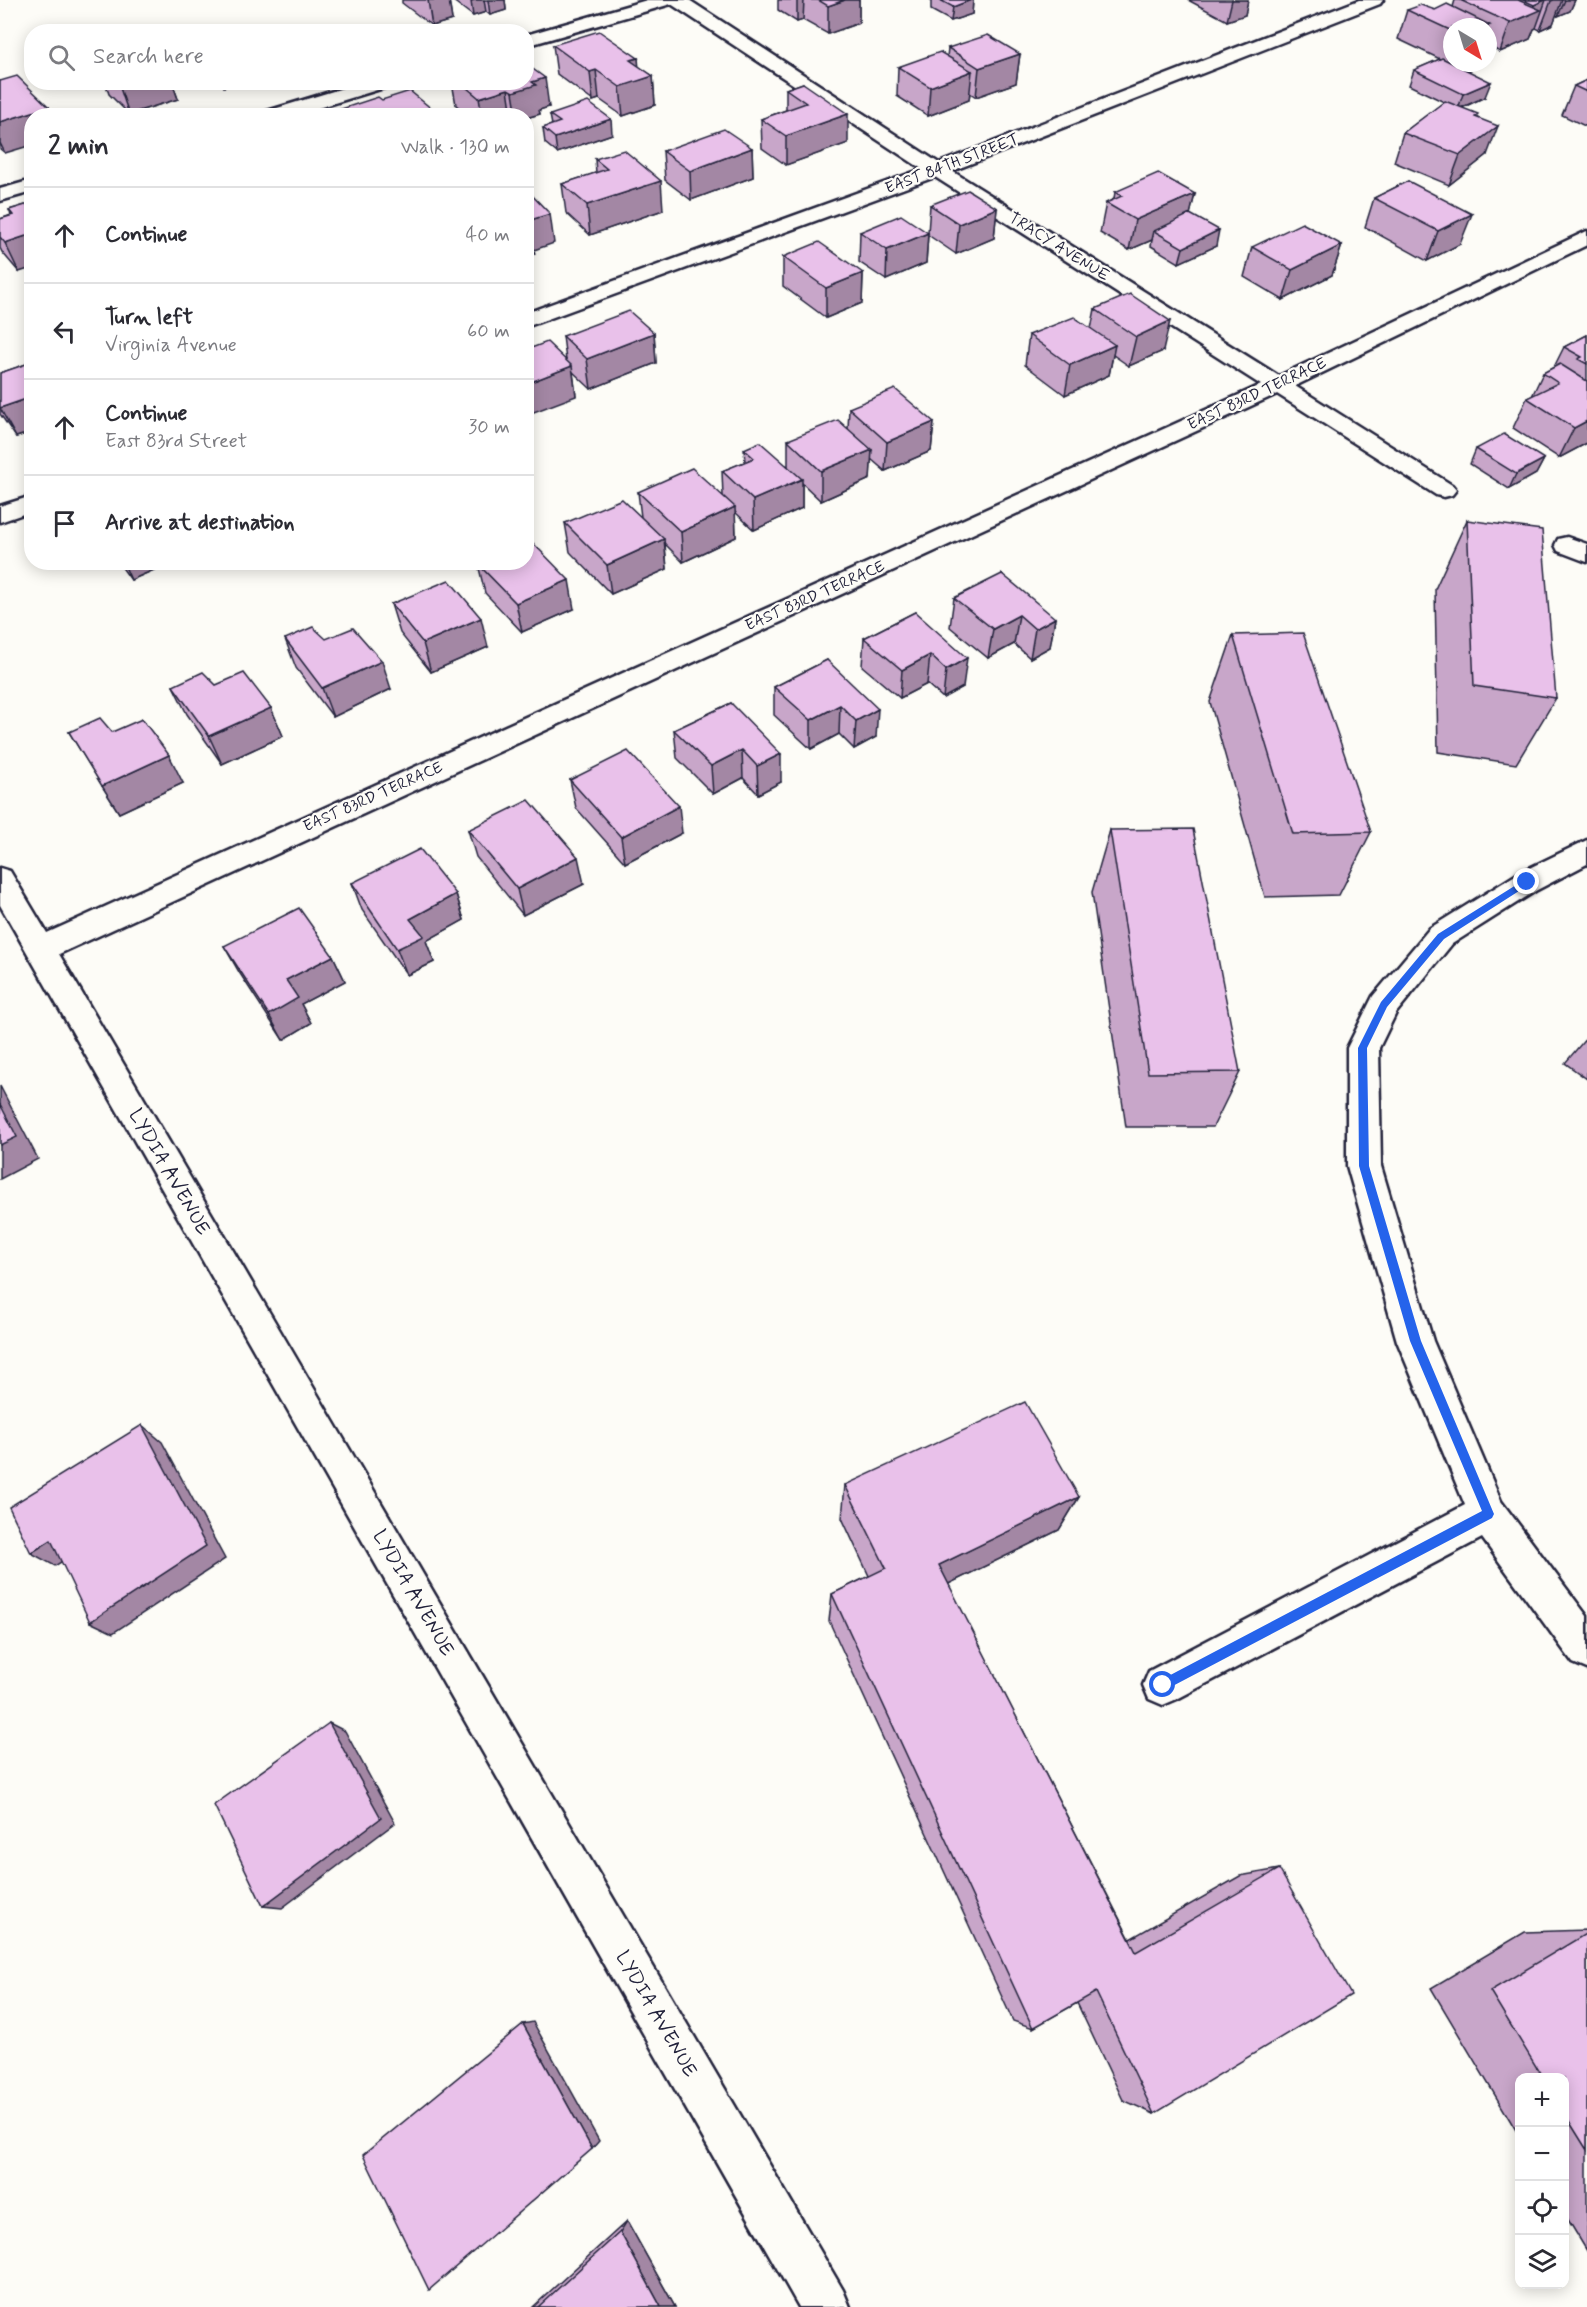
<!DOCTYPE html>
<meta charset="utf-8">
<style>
:root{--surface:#fff;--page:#f7f7f7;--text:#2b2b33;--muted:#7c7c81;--line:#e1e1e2}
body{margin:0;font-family:Mynerve,sans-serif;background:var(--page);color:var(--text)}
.controls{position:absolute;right:18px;bottom:18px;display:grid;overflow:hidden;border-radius:12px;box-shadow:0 3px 15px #0003}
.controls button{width:54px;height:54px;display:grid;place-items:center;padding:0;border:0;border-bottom:2px solid var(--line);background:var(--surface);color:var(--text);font:30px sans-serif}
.compass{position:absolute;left:1443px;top:18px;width:54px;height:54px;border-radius:50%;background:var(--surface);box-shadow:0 3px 15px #0003;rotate:142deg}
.stop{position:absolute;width:18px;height:18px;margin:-14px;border:4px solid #2563eb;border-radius:50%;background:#fff}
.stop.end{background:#2563eb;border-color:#fff;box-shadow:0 2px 6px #0008}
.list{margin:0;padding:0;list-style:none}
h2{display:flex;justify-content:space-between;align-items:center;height:78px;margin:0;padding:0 24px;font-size:26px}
h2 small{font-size:20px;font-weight:400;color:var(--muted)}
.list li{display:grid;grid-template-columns:39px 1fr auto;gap:18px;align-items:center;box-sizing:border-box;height:96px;padding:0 24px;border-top:2px solid var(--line)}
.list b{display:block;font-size:22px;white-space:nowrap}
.list p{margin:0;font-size:20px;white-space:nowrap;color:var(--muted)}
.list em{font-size:20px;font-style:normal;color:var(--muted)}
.icon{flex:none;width:33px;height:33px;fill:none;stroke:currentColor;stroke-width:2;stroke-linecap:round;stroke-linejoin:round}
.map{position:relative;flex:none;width:1587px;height:2307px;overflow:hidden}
.search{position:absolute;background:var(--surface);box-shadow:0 3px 15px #0003;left:24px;top:24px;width:510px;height:66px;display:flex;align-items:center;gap:15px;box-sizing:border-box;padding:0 21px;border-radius:24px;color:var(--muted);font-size:22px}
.panel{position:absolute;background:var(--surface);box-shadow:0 3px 15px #0003;left:24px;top:108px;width:510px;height:462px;border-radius:24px}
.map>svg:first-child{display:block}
</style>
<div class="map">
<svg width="1587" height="2307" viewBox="0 0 1587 2307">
<rect width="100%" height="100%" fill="#fdfcf7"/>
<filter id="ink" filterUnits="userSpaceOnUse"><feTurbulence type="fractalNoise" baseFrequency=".0167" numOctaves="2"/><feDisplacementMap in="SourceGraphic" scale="12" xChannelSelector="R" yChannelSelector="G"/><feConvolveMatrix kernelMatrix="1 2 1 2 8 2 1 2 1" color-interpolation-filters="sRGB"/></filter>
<g filter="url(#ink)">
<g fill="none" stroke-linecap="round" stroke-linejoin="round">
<g stroke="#22223b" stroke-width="5">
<g id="street">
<path d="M647,0H689L939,163L1359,0H1383L1380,4L952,171L1279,376L1587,231V245L1295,386L1452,485L1456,490L1452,495L1444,497L1436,495L1277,394L59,954L843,2290L850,2307H799L0,905V868L10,871L47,933L1261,385L935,177L526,327V313L922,169L671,4L526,46V35Z"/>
<path d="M363,82H393L390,86L292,116H262L264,112Z"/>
<path d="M32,180V192L0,201V189Z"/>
<path d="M32,496V511L0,522V506Z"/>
<path d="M1567,537L1587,544V562L1558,551L1555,545L1558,539Z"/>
<path d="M1587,840V864L1537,890L1452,944L1396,1013L1379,1048L1381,1166L1433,1341L1501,1501L1587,1616V1669L1573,1663L1482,1538L1177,1699L1163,1705L1149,1699L1143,1685L1149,1671L1465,1505L1397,1341L1347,1166V1048L1373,996L1430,928L1517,874Z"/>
</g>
</g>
<use href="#street" fill="#fdfcf7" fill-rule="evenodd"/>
</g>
<g fill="#c8a6c9" stroke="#22223b" stroke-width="1.5">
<path d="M402,0H449L452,20L432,26L402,3Z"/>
<path d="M452,0H505L506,10L490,15L486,12L473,16Z"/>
<path d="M778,0H859V23L828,34L803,20L797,22L778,10Z"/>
<path d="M931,0H973L972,14L951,21L931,10Z"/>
<path d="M1188,0H1248L1245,15L1227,21Z"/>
<path d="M1455,0H1575L1570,11L1558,16L1556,15L1553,24L1540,30L1536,28L1534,29L1530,39L1500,52L1488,46V27H1452V63H1456L1454,64L1485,97L1462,108L1477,118L1487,155L1449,185L1394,162L1403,133L1444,102L1409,85L1414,70L1440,59L1398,39L1407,10H1435L1453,7Z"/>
<path d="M553,45L638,58V66L653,76L655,105L623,116L599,99L593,101L557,74Z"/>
<path d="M948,48L1020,54L1016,83L976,97L970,93L969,100L928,116L897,96L898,67L947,57Z"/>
<path d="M1587,80V127L1562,115L1574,86Z"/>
<path d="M0,81L49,107L52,116H32L5,153L0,149Z"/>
<path d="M105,82H172L178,99L129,114L109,94Z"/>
<path d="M452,82H526L549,107L539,110L540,114L526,118V116H470L456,105Z"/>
<path d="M803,83L848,143L786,165L762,148L761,119L786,110V89Z"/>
<path d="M550,115L612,134L557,153L545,143L543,128L552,125Z"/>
<path d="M752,148L753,177L691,200L665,180L663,151Z"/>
<path d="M595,159L663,210L590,235L566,213L562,184L596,173Z"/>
<path d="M1408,181L1460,244L1427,261L1365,227L1374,198Z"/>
<path d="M1115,192L1195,194L1190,214L1216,246L1179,263L1151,246L1152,240L1129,250L1100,233L1106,203L1114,199Z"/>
<path d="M32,203L19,272L2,252L0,248V219L11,215L9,210Z"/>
<path d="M930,205L997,208L994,238L956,254L928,235L926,263L886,280L859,262L860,232L928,233Z"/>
<path d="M1342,245L1332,275L1283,300L1244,277L1252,247Z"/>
<path d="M783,257L863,273L862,303L826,318L783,286Z"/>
<path d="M1095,309L1163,351L1129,366L1113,355L1109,375L1065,395L1025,365L1029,335L1091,329Z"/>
<path d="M654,333L656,363L591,389L573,372L576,396L566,360L563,336Z"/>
<path d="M1587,335V443L1559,458L1513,428L1527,398L1532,396L1543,373L1554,367L1564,347Z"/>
<path d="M32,362V432L16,437L0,414V373Z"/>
<path d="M849,408L934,422L931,451L885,471L871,459L870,479L821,501L802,483V508L754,530L735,512L736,537L683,562L665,544L667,569L611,594L570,552L565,523L641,517L638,492L723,496L722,471L745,462L744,449L788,466V440L848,429Z"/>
<path d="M1476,449L1544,459L1536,474L1509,489L1470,464Z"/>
<path d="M1467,520L1556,698L1516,764L1438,752L1435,589Z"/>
<path d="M118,562H172L131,580Z"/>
<path d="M478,564L574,609L522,632L485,593Z"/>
<path d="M954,598L1055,618L1050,647L1030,658L1014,644L988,658L950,627Z"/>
<path d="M391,604L488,647L431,672L400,633Z"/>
<path d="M915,612L963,687L943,698L927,684L900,698L862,666L864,638Z"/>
<path d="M1233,635L1371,832L1339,895L1265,897L1210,702Z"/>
<path d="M285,639H326L391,689L333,717L296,668Z"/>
<path d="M827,660L876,737L854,749L839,734L811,749L774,715V687Z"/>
<path d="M216,685L271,708L283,736L222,764L187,714L173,686Z"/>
<path d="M731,703L781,782L758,794L743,778L713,794L677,758L674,730Z"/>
<path d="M69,732H112L183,783L119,813Z"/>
<path d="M570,780L682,833L625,863L576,808Z"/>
<path d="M468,830L584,884L523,915L476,857Z"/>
<path d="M1110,830L1240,1072L1213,1127H1126L1092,892Z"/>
<path d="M352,883L456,894L464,920L426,941L434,962L407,975L362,910Z"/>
<path d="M224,946L333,956L345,981L301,1004L311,1023L283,1040L239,972Z"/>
<path d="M1587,1037V1079L1565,1063Z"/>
<path d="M845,1485L1079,1497L1059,1530L948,1584L1130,1939L1240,1876L1279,1869L1154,2114L1123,2100L1077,2003L1033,2028L1013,2021L829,1621L832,1594L869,1576L842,1518Z"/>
<path d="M1587,1930V2251L1564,2213V2078H1520V2137L1431,1988L1525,1932Z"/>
<path d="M627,2221L675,2307H533Z"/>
</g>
<g fill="#a387a4" stroke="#22223b" stroke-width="1.5">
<path d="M428,0H449L452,20L432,26Z"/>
<path d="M475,0H484L486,12L473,16L471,1Z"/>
<path d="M488,0H505L506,10L490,15Z"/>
<path d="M797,0H804L803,20L797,22Z"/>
<path d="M845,0H859V23L828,34V6Z"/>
<path d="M971,0H973L972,14L951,21L953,7Z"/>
<path d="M1232,0H1248L1245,15L1227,21Z"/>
<path d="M1545,0H1546L1536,28L1534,29L1530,39L1500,52L1510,23L1530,15L1534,5Z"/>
<path d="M1554,0H1562L1553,24L1540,30L1551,1Z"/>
<path d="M1565,0H1575L1570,11L1558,16Z"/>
<path d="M1020,54L1016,83L976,97L979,68Z"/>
<path d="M638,58L640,80L653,76L655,105L623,116L620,87L630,60Z"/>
<path d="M596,70L599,99L593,101L590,72Z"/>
<path d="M972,71L969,100L928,116L930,87Z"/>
<path d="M545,78L549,107L539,110L540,114L526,118V116H517L513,92L532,82Z"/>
<path d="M127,82H172L178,99L129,114L119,85Z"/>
<path d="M222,82H240L224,87Z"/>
<path d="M1491,82L1485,97L1458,109L1463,94Z"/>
<path d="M508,89L512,116H482L479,98Z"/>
<path d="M49,107L52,116H32V145L5,153L0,143V122Z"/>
<path d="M433,110L434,116H416Z"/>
<path d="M848,114V143L786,165V136Z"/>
<path d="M611,119L612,134L557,153L555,138Z"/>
<path d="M1498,126L1487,155L1449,185L1460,155Z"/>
<path d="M752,148L753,177L691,200L690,171Z"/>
<path d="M661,181L663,210L590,235L587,205Z"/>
<path d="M1195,194L1188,223L1154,231L1152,240L1129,250L1135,220Z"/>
<path d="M997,208L994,238L956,254L959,224Z"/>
<path d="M550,214L554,243L534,250L535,254L526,257L527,221Z"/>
<path d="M1472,214L1460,244L1427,261L1438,231Z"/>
<path d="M1219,230L1216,246L1179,263L1183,248Z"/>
<path d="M928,233L926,263L886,280L887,250Z"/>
<path d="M32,234V268L19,272L5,243Z"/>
<path d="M1342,245L1332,275L1283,300L1292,270Z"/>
<path d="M863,273L862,303L826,318V288Z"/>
<path d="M1170,321L1163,351L1129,366L1136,337Z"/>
<path d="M654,333L656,363L591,389L587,359Z"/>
<path d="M1115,345L1109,375L1065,395L1070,365Z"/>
<path d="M572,366L576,396L526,415V384Z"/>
<path d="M32,397V432L16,437L0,408Z"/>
<path d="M1587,421V443L1559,458L1574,428Z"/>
<path d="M934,422L931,451L885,471L887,442Z"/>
<path d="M872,450L870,479L821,501V471Z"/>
<path d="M1544,459L1536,474L1509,489L1516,474Z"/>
<path d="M802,479V508L754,530L753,500Z"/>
<path d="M735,507L736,537L683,562L681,532Z"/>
<path d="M664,539L667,569L611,594L607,565Z"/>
<path d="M123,562H172L131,580Z"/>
<path d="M569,580L574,609L522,632L516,603Z"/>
<path d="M1019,615L1014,644L988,658L993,629Z"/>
<path d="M481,618L488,647L431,672L423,643Z"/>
<path d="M1055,618L1050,647L1030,658L1035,629Z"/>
<path d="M930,655L927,684L900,698L902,670Z"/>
<path d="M967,658L963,687L943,698L946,670Z"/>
<path d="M382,661L391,689L333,717L322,688Z"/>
<path d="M840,705L839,734L811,749V720Z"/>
<path d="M271,708L283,736L222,764L209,736Z"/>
<path d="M878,709L876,737L854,749L856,721Z"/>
<path d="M742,750L743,778L713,794L711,766Z"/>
<path d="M781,754V782L758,794L757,766Z"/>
<path d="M169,755L183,783L119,813L102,786Z"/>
<path d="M679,806L682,833L625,863L621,837Z"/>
<path d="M578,857L584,884L523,915L517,889Z"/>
<path d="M456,894L464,920L426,941L434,962L407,975L397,949L410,919Z"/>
<path d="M333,956L345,981L301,1004L311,1023L283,1040L269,1015L286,980Z"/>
<path d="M0,1086L38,1159L0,1179Z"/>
<path d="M142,1425L162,1442L225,1559L113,1633L90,1622Z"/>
<path d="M1079,1497L1059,1530L928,1594L939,1565Z"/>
<path d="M51,1540L75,1553L55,1566L31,1553Z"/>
<path d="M329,1723L345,1731L395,1823L282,1908L263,1906Z"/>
<path d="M533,2022L599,2141L592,2149L523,2024Z"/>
<path d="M627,2221L675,2307H661L620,2232Z"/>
</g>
<g fill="#e9c1ea" stroke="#22223b" stroke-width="1.5">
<path d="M818,0H845L828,6Z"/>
<path d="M940,0H971L953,7Z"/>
<path d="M1460,0H1518L1541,10L1510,23Z"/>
<path d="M1523,0H1545L1534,5Z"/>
<path d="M1447,4L1490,25L1484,27H1452V31L1407,10L1421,5L1435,10Z"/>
<path d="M260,24L268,32H234Z"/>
<path d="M599,31L638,58L630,60L653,76L620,87L596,70L590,72L553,45Z"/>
<path d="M988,35L1020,54L979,68L948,48Z"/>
<path d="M940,52L972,71L930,87L898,67Z"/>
<path d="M1442,58L1491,82L1463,94L1414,70Z"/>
<path d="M526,64L545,78L532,82L536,85L513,92L508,89L479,98L460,82H526Z"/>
<path d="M17,76L49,107L0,122V81Z"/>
<path d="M1587,80V92L1574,86Z"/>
<path d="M116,82H127L119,85Z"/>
<path d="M803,83L848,114L786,136L761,119L806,103L786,89Z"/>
<path d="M410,91L433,110L416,116H336L332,112L378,97L382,100Z"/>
<path d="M1445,101L1478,114L1475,117L1498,126L1460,155L1403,133Z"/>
<path d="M588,102L611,119L555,138L543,128L560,122L550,115Z"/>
<path d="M724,129L752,148L690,171L663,151Z"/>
<path d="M624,150L661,181L587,205L562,184L607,169L595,159Z"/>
<path d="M1158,173L1195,194L1135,220L1106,203L1122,196L1115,192Z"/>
<path d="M1408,181L1472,214L1438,231L1374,198Z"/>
<path d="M526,189L550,214L527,221L530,224L526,225Z"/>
<path d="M968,190L997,208L959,224L930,205Z"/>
<path d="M32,203V234L5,243L0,237V219L13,215L9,210Z"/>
<path d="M1190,214L1219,230L1183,248L1154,231Z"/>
<path d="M901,215L928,233L887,250L860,232Z"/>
<path d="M1302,223L1342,245L1292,270L1252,247Z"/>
<path d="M819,242L863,273L826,288L783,257Z"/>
<path d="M1130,294L1170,321L1136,337L1095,309Z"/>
<path d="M629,311L654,333L587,359L563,336Z"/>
<path d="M1074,317L1115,345L1070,365L1029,335Z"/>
<path d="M1587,335V364L1578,359L1582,357L1564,347Z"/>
<path d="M547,342L572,366L526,384V350Z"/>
<path d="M32,362V397L0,408V373Z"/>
<path d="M1560,364L1587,381V421L1574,428L1527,398L1558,383L1543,373Z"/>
<path d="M895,389L934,422L887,442L849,408Z"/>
<path d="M838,420L872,450L821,471L788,440Z"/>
<path d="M1504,434L1544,459L1516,474L1476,449Z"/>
<path d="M760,442L802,479L753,500L722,471L754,458L744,449Z"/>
<path d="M692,468L735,507L681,532L638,492Z"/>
<path d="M622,499L664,539L607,565L565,523Z"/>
<path d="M1467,520L1542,530L1556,698L1474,686Z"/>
<path d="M531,541L569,580L516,603L478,564L481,562H526V543Z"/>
<path d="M1002,574L1055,618L1035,629L1019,615L993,629L954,598Z"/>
<path d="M449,580L481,618L423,643L391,604Z"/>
<path d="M915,612L967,658L946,670L930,655L902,670L864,638Z"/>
<path d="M313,627L326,639L353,628L382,661L322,688L285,639Z"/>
<path d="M1303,633L1371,832L1293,834L1233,635Z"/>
<path d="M827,660L878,709L856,721L840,705L811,720L774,687Z"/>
<path d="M203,672L216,685L244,673L271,708L209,736L173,686Z"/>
<path d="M731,703L781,754L757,766L742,750L711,766L674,730Z"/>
<path d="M100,718L112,732L142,719L169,755L102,786L69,732Z"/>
<path d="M628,751L679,806L621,837L570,780Z"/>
<path d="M529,800L578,857L517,889L468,830Z"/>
<path d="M1193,829L1240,1072L1148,1073L1110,830Z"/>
<path d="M420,849L456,894L410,919L424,936L397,949L352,883Z"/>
<path d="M299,908L333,956L286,980L298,998L269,1015L224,946Z"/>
<path d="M0,1104L17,1137L0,1145Z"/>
<path d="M1025,1402L1079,1497L939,1565L1136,1952L1279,1869L1351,1995L1154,2114L1096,1992L1033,2028L832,1594L886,1568L845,1485Z"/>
<path d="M142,1425L206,1546L90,1622L51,1540L31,1553L9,1507Z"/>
<path d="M329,1723L381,1818L263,1906L214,1805Z"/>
<path d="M1587,1933V2150L1564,2113V2078H1543L1490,1991Z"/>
<path d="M523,2024L592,2149L429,2290L363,2155Z"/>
<path d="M620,2232L661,2307H538Z"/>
</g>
</g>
<path fill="#2563eb" d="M1527,878L1531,882L1530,884L1444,939L1387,1007L1367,1048L1369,1166L1421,1341L1494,1514L1492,1518L1167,1689H1159V1681L1482,1511L1410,1341L1359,1166L1358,1048L1381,1002L1438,934Z"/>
<g text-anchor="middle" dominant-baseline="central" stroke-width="4.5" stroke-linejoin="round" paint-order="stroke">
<g font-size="16" fill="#22223b" stroke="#fdfcf7">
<text transform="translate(952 164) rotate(-21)">EAST 84TH STREET</text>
<text transform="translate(1059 247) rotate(32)">TRACY AVENUE</text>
<text transform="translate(1257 394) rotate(-25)">EAST 83RD TERRACE</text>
<text transform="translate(815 596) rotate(-24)">EAST 83RD TERRACE</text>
<text transform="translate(373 797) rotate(-24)">EAST 83RD TERRACE</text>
</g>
<g font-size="20" fill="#22223b" stroke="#fdfcf7">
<text transform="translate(169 1172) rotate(60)">LYDIA AVENUE</text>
<text transform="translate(413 1593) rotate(60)">LYDIA AVENUE</text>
<text transform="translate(656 2014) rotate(60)">LYDIA AVENUE</text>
</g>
</g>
</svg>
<div class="controls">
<button>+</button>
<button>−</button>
<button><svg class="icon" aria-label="locate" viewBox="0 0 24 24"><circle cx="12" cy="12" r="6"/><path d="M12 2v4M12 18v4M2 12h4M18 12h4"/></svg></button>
<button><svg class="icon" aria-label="layers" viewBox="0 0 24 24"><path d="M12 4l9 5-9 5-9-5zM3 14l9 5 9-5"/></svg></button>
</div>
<svg class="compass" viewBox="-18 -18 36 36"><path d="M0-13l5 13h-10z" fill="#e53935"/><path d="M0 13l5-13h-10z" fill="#7c7c81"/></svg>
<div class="stop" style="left:1163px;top:1685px"></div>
<div class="stop end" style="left:1527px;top:882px"></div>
<div class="search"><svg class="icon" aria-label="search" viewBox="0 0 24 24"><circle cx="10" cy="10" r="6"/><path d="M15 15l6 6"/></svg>Search here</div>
<section class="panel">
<h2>2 min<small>Walk · 130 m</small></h2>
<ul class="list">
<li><svg class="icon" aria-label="ahead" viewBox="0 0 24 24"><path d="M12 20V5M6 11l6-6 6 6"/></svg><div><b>Continue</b></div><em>40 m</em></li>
<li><svg class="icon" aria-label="left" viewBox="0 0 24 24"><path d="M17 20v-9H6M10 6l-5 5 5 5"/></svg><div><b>Turn left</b><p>Virginia Avenue</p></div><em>60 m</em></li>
<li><svg class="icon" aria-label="ahead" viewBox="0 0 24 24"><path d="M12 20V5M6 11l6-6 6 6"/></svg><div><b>Continue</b><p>East 83rd Street</p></div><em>30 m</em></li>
<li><svg class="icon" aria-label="arrive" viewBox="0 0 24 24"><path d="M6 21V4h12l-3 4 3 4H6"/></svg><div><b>Arrive at destination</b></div></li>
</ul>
</section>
</div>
